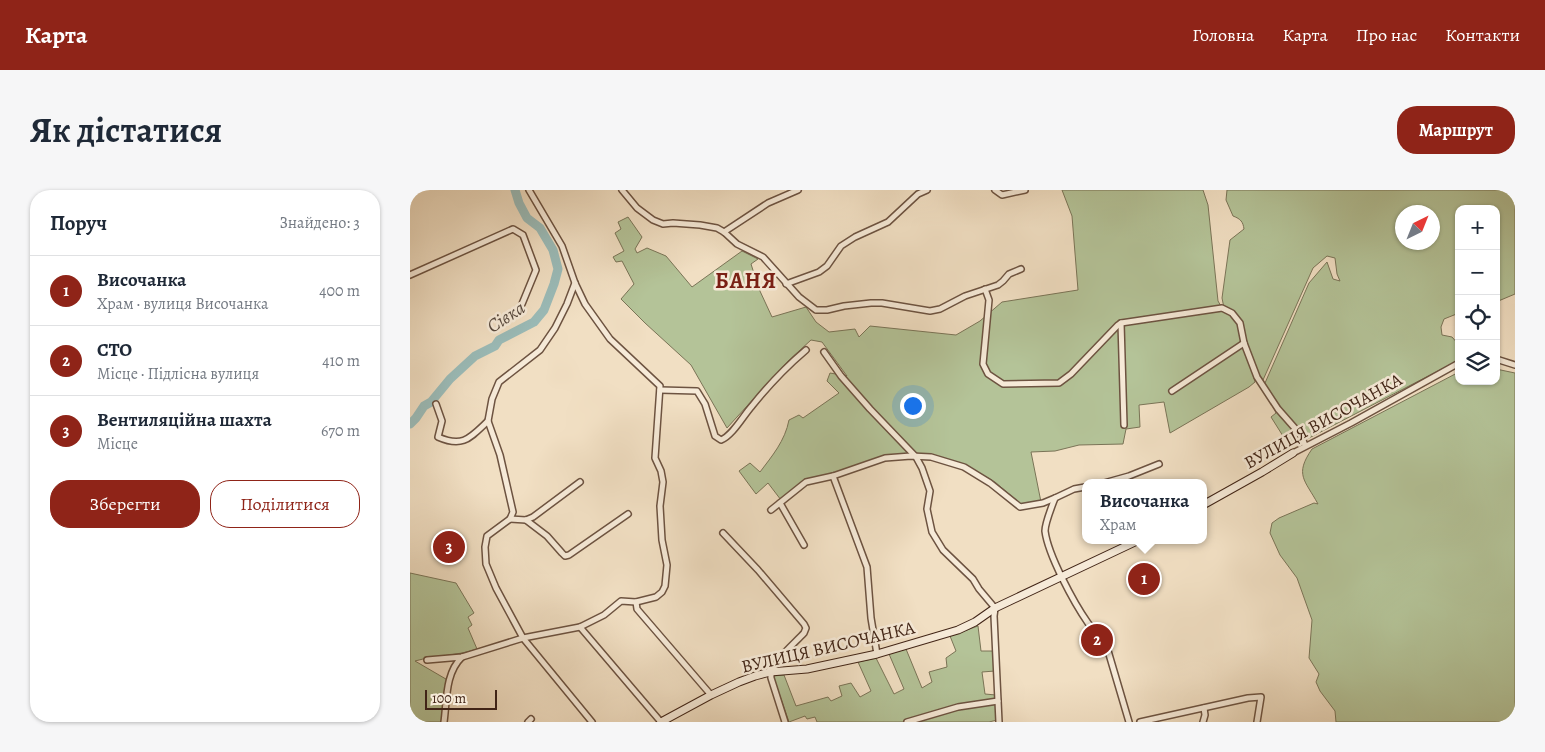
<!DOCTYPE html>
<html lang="uk">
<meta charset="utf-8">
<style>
:root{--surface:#fff;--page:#f6f6f7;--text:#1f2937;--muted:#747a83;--line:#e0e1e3;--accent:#8f2418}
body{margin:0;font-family:Alegreya,serif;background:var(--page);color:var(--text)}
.controls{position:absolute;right:15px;top:15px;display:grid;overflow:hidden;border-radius:10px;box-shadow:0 1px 4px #0004}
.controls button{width:45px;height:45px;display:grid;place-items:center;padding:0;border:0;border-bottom:1px solid var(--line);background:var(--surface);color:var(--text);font:25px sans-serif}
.compass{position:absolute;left:985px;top:15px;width:45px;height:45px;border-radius:50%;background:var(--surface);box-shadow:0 1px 4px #0004;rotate:43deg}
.scale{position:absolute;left:15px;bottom:12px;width:72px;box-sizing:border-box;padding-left:5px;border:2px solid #412416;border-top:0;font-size:14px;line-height:18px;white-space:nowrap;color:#412416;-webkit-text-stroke:4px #f6ead8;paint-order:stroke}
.you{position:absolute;left:502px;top:215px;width:18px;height:18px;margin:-12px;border:4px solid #fff;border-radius:50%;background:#1a73e8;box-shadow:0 0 0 8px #1a73e833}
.badge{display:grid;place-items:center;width:32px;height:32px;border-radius:50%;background:var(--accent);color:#fff;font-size:16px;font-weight:700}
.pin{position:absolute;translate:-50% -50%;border:2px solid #fff;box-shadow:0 1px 5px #0006}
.popup{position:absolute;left:672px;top:289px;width:125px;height:65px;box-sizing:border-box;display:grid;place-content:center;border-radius:10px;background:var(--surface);filter:drop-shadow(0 1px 4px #0005);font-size:16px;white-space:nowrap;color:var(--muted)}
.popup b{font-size:19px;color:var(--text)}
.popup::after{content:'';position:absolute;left:50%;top:100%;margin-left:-10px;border:10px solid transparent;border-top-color:var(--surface)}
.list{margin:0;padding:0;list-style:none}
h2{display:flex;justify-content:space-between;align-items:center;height:65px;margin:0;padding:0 20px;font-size:21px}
h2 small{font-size:16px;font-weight:400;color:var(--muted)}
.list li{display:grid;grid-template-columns:32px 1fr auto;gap:15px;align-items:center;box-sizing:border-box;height:70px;padding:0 20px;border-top:1px solid var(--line)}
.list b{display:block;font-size:19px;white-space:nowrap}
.list p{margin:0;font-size:16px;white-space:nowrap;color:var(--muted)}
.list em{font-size:16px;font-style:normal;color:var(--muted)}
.actions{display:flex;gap:10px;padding:15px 20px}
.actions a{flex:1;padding:11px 0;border:1px solid var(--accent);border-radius:20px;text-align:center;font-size:18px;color:var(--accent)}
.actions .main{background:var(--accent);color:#fff}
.icon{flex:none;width:28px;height:28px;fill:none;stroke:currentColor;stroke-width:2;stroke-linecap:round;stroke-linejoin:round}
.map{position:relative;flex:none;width:1105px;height:532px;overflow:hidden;border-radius:20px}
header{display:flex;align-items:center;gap:30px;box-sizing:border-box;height:70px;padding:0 25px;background:var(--accent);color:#fff}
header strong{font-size:24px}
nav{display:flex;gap:28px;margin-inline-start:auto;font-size:18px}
.intro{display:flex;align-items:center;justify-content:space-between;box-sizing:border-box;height:120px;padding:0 30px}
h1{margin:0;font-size:35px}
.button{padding:12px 22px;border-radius:20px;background:var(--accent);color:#fff;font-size:18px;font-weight:700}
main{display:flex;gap:30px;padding:0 30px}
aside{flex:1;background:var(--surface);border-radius:20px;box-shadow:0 1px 4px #0004}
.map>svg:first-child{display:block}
</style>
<header>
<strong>Карта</strong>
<nav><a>Головна</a><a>Карта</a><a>Про нас</a><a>Контакти</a></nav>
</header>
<div class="intro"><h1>Як дістатися</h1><a class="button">Маршрут</a></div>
<main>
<aside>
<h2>Поруч<small>Знайдено: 3</small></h2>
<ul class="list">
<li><span class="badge">1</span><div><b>Височанка</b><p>Храм · вулиця Височанка</p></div><em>400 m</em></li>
<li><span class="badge">2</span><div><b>СТО</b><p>Місце · Підлісна вулиця</p></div><em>410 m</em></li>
<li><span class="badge">3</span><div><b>Вентиляційна шахта</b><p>Місце</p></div><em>670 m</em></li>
</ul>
<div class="actions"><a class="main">Зберегти</a><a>Поділитися</a></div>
</aside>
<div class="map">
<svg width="1105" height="532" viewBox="0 0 1105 532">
<rect width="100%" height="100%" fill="#f1dfc3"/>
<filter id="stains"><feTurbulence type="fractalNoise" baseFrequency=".004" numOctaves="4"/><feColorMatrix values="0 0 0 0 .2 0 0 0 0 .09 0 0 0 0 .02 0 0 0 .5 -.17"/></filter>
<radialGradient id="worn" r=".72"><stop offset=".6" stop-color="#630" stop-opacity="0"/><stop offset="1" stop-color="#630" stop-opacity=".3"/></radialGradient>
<g fill="#b4c398" stroke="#7a7457" fill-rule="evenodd">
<path d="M652,0H793L798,15L808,111L815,123L812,108L820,50L834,39C833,32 831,29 823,26L816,10L817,0H1105V104L1086,112V19H1049V123L1034,129L1031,137L1032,145L1042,147L1049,155V170L897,249L878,254L861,227L866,223L855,193L899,93L917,72L923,89L930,91L927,84L925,68L917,66L903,78L853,190L845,179L837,158L845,192L839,197L760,243L754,212L729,215L730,237L716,239L713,254L669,255L645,261L621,262L631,312L612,315L585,292L555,275L508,264H488L425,283L395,290L371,310L358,293L346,304L329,281L340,273L350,282C362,266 375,251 379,230L389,225L393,228L429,203L417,191L420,183L437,186L412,152L401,150L378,171L317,238L281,175L235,133L211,109L224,94L212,71L206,72L203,67L214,61L205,43L211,39L208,32L218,27L232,47L225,59L227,63L237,58L256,66L282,97L332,61L348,69L341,74L349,99L362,127L396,117L406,132L419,142L445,139L449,147L460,136L546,145L570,131L592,112L668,100L662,26ZM992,22H1022V52H992Z"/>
<path d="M1086,179L1105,183V532H926L925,521L910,501L906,492L909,484L899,468L902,430L887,388L870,365L860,343L862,333L869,328L904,313L908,314C895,290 884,285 902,259L1049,182V191H1086Z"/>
<path d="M0,383L46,393L64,423L58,427L62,435L58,438L67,459C47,466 26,465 5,471L41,492L35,532H0Z"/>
<path d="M568,436L571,461H583L585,481L572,482L575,504L586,505L587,530L579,532H407L405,527L397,529L395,526L379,532L363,486L374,485L386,516L418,507L421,511L432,506L429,496L441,493L450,507L461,501L448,472L466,468L484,504L494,499L479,464L496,459L512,498L522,492L519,482L537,477L536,468L546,461L540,446Z"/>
</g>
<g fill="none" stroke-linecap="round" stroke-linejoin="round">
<path stroke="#9bbcb9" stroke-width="9" d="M0,234L6,228L14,216L21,212L40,189L65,166L85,156L89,150L124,132L134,120L144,94L148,79L143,60L130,38L117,28L109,13L105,0"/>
<g stroke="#6d5341" stroke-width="8">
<g id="street">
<path d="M212,0L227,18L243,30L253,34L263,33L290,35L307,38L314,42L327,54L353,67L389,107L406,120H417L434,116L461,113H472L520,121L530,119L555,106L588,95L593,91L599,84L611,79"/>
<path d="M585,0L592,5L615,0"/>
<path d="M314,42L358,13L388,0"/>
<path d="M0,85L103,39L113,45L126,80L112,114"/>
<path d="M165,93L157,114L145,138L130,160L89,192L82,209L78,231L90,265L103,322L100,329L77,346L75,357L76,374L86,398L113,448L182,532"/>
<path d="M376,94L409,82L417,76L431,56L445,47L478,32L508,4L517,0"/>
<path d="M575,99L579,110L573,174L578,184L593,194L649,193L661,184L708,135L711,133L812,118L822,123L830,133L834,153L847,187L868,219L890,244L895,255"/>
<path d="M711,133L714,235"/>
<path d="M414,162L431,186L460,219L506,267L512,278L520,301L517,319L522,342L533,360L563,389L569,399L585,418L584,426L589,532"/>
<path d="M1086,169L1105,175"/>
<path d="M250,200L287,201L295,214L305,246L311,250C323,245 333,226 342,216C358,196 376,177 396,160"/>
<path d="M762,201L834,153"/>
<path d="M26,214L32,231L28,247C53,258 60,248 78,231"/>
<path d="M883,263L941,233L1049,173"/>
<path d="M423,286L457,377L461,428L467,464"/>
<path d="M694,293L719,286L749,274"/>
<path d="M675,297L664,299L645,308C642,316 635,333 635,341C638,365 664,413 678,433C684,442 691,444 696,454L719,532"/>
<path d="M370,313L394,355"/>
<path d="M361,320L396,292L423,286L475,268L501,266L521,267L554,277L580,293L610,317L633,313L645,308"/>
<path d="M100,329L116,330L123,327L170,292"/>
<path d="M116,330L137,346L152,363L155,366L159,365L218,324"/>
<path d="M313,343L348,380L394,434L396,438L394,443C384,454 359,474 361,488L375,532"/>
<path d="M226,412L227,419L301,505"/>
<path d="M170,437L251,532"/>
<path d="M17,470L52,467L113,448L170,437L194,425L211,411L226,412L246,407L252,402L255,396L257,375L252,350L250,316L253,292L251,281L245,268L250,196L200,149L175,114L165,93L152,56L119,0"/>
<path d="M34,532C37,511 35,483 52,467"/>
<path d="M118,532L121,529"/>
<path d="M497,532L548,517L588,511"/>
<path d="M730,532L838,508L851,507L847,532"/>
<path d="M793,532L795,525L794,518"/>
</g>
</g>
<g stroke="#412416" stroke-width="9">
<g id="secondary">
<path d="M793,315L852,282L883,263"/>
<path d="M251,532L301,505L329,492L345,486L360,482L397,479L467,464L548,440L565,432L585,418L729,350"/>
</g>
</g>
<use href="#street" stroke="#f6ead8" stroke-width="5"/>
<use href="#secondary" stroke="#f6ead8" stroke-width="7"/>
</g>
<g text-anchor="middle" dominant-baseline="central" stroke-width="5" stroke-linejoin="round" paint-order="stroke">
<g font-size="18" fill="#412416" stroke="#f6ead8">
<text transform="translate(913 231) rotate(-29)">ВУЛИЦЯ ВИСОЧАНКА</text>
<text transform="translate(418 457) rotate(-13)">ВУЛИЦЯ ВИСОЧАНКА</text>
</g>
<g font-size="19" font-style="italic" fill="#584a3f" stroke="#f6ead8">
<text transform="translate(96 127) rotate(-33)">Сівка</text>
</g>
<g font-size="22" font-weight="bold" letter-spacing="1" fill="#7a1f14" stroke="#f6ead8">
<text x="336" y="91">БАНЯ</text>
</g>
</g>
<rect width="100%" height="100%" filter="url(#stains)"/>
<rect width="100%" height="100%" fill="url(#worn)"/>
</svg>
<div class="controls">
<button>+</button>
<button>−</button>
<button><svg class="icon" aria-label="locate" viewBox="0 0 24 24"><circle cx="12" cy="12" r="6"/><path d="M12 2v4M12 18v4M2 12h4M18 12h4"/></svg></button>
<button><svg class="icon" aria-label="layers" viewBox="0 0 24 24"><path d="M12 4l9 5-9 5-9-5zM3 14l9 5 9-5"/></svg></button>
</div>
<svg class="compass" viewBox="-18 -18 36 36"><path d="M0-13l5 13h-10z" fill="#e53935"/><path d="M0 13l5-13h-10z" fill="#747a83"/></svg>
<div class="scale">100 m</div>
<div class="you"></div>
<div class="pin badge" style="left:734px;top:389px">1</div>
<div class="popup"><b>Височанка</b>Храм</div>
<div class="pin badge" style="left:687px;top:450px">2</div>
<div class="pin badge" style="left:39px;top:357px">3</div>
</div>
</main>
